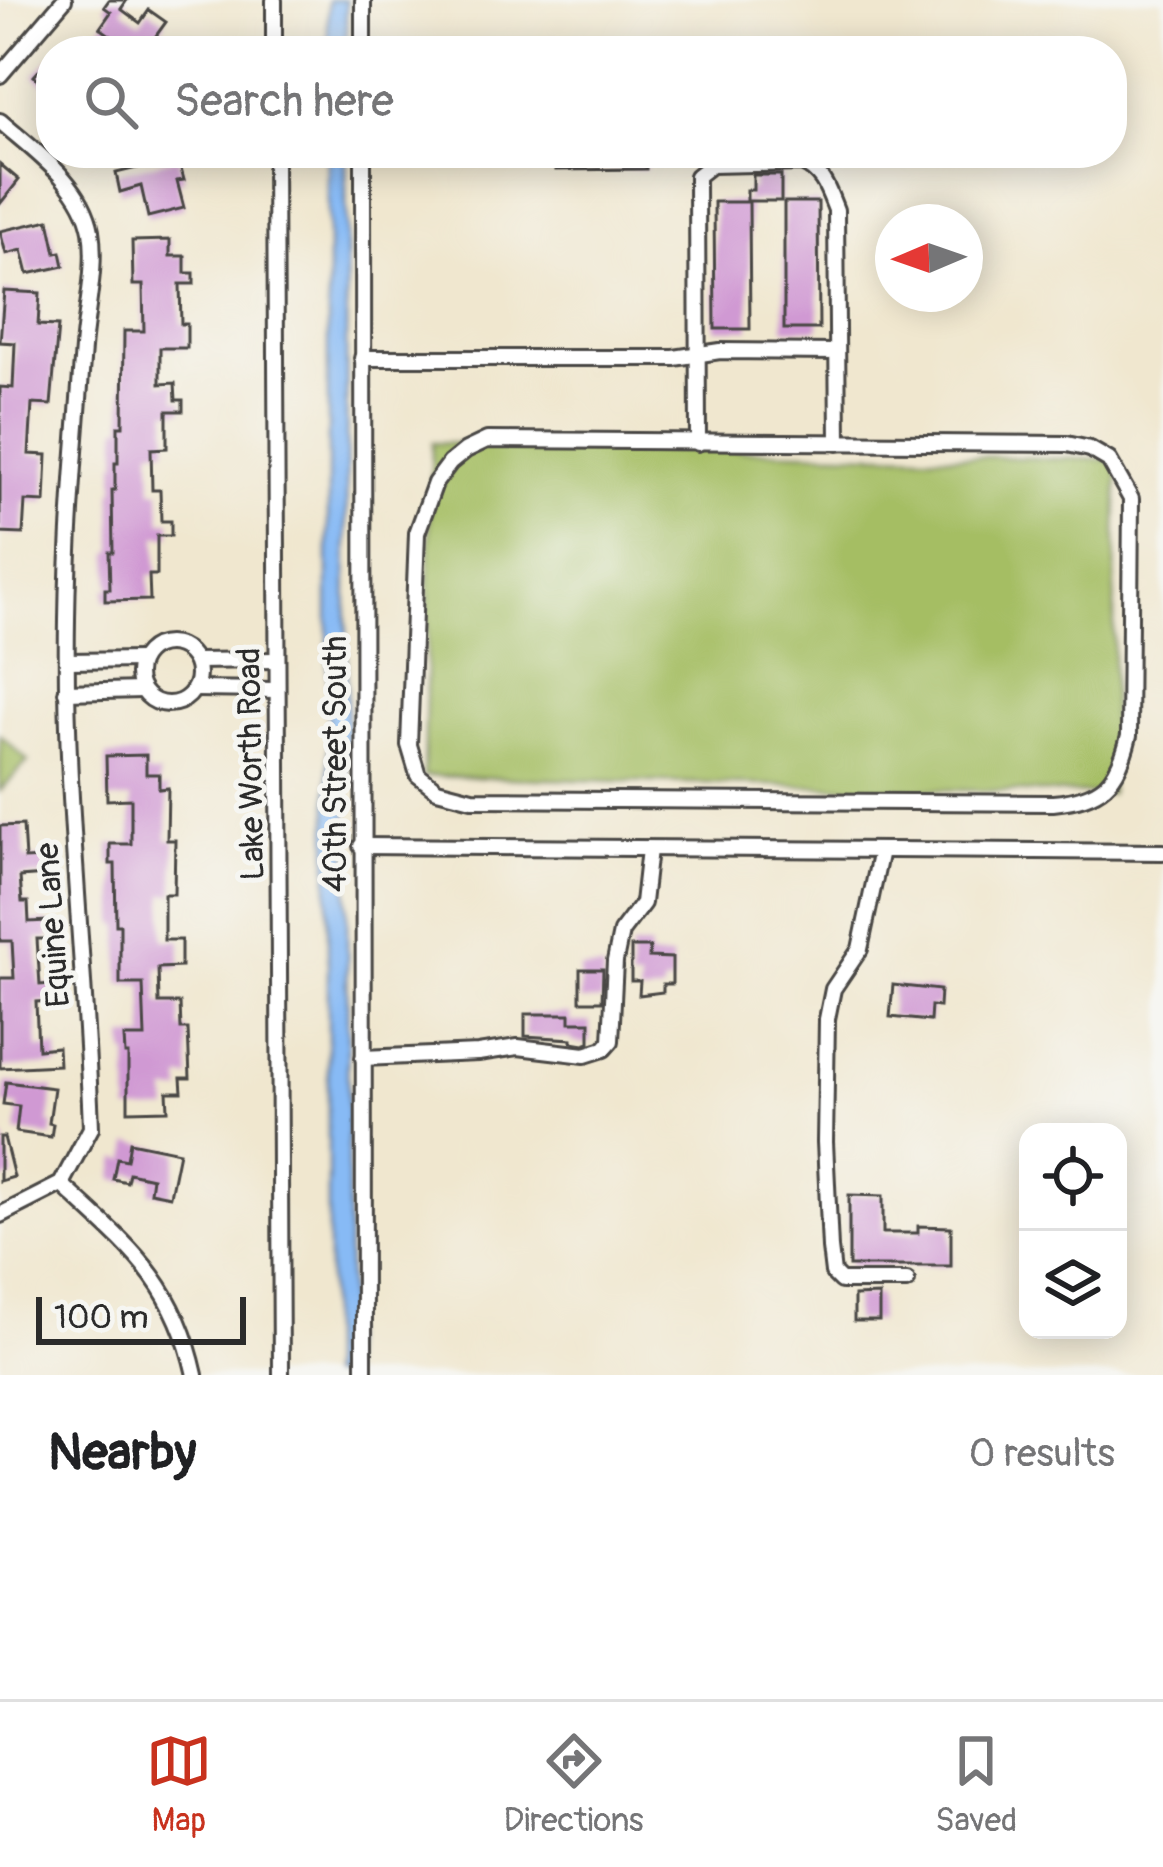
<!DOCTYPE html>
<style>
:root{--surface:#fff;--page:#f6f6f6;--text:#202124;--muted:#757577;--line:#e0e0e0;--accent:#c8321e}
body{margin:0;font-family:Pangolin,sans-serif;background:var(--page);color:var(--text)}
.controls{position:absolute;right:36px;bottom:36px;display:grid;overflow:hidden;border-radius:24px;box-shadow:0 6px 30px #0003}
.controls button{width:108px;height:108px;display:grid;place-items:center;padding:0;border:0;border-bottom:3px solid var(--line);background:var(--surface);color:var(--text);font:60px sans-serif}
.compass{position:absolute;left:875px;top:204px;width:108px;height:108px;border-radius:50%;background:var(--surface);box-shadow:0 6px 30px #0003;rotate:268deg}
.scale{position:absolute;left:36px;bottom:30px;width:210px;box-sizing:border-box;padding-left:12px;border:6px solid #2b2b2b;border-top:0;font-size:33px;line-height:42px;white-space:nowrap;color:#2b2b2b;-webkit-text-stroke:9px #f6f6f2;paint-order:stroke}
.list{margin:0;padding:0;list-style:none}
h2{display:flex;justify-content:space-between;align-items:center;height:156px;margin:0;padding:0 48px;font-size:51px}
h2 small{font-size:39px;font-weight:400;color:var(--muted)}
.icon{flex:none;width:66px;height:66px;fill:none;stroke:currentColor;stroke-width:2;stroke-linecap:round;stroke-linejoin:round}
.map{position:relative;flex:none;width:1163px;height:1375px;overflow:hidden}
.search{position:absolute;background:var(--surface);box-shadow:0 6px 30px #0003;left:36px;right:36px;top:36px;height:132px;display:flex;align-items:center;gap:30px;box-sizing:border-box;padding:0 42px;border-radius:48px;color:var(--muted);font-size:45px}
.sheet{height:324px;background:var(--surface)}
nav{display:flex;justify-content:space-around;align-items:center;box-sizing:border-box;height:168px;border-top:3px solid var(--line);background:var(--surface);font-size:33px;color:var(--muted)}
nav a{display:grid;justify-items:center;gap:6px}
nav .on{color:var(--accent)}
.map>svg:first-child{display:block}
</style>
<div class="map">
<svg width="1163" height="1375" viewBox="0 0 1163 1375">
<rect width="100%" height="100%" fill="#f6f6f2"/>
<filter id="ink" filterUnits="userSpaceOnUse"><feTurbulence type="fractalNoise" baseFrequency=".00833" numOctaves="2"/><feDisplacementMap in="SourceGraphic" scale="24" xChannelSelector="R" yChannelSelector="G"/><feConvolveMatrix kernelMatrix="1 2 1 2 8 2 1 2 1" color-interpolation-filters="sRGB"/></filter>
<filter id="wash" filterUnits="userSpaceOnUse"><feTurbulence type="fractalNoise" baseFrequency=".004" numOctaves="4" result="noise"/><feDisplacementMap in="SourceGraphic" scale="48" xChannelSelector="R" yChannelSelector="G"/><feGaussianBlur stdDeviation="2.7" result="paint"/><feColorMatrix in="noise" values="0 0 0 0 0 0 0 0 0 0 0 0 0 0 0 0 0 1.4 0 .05"/><feComposite in="paint" operator="in"/></filter>
<g filter="url(#wash)">
<rect width="100%" height="100%" fill="#f0e7cf"/>
<g fill="#a5be64" stroke="#687448" stroke-width="3">
<path d="M432,443L1118,460L1110,794L424,776Z"/>
<path d="M0,735L28,761L0,791Z"/>
</g>
<g fill="#87baf5" stroke="#597290" stroke-width="3">
<rect x="328" y="0" width="18" height="51"/>
<path d="M328,153H346L348,1375H328Z"/>
</g>
<g id="blocks">
<g fill="#d099d3">
<path d="M109,0H127L121,9L140,23L149,10L166,22L145,51H132L100,28L111,12L104,7Z"/>
<path d="M51,57V91L34,76Z"/>
<path d="M556,153H646V169L556,170Z"/>
<path d="M178,158L184,180L177,181L184,208L148,217L141,186L120,192L116,173Z"/>
<path d="M0,164L19,180L0,204Z"/>
<path d="M753,175H781V201H747V190H753Z"/>
<path d="M714,202H749L750,329H715Z"/>
<path d="M784,202H818L819,329H784Z"/>
<path d="M49,220L56,253L61,252L64,266L28,274L22,250L6,254L0,231Z"/>
<path d="M170,240V256H185V273H194V284H180L181,324H187V348H160V384L175,383L176,400H183V411H167V448L151,449L152,490H160L161,521H171V536H157V575H149L150,600L105,601V589H110L109,552H113L112,490H115V463H118V426H123L124,331H144L143,285H133L132,241Z"/>
<path d="M4,291L40,293L38,325L58,326L51,405L32,404L29,454L47,455L45,502L25,501L23,534L0,533V387L13,388L15,343L0,342Z"/>
<path d="M146,755V774H159V789L168,788L167,840H175L174,894H164V940H181V967L158,968L159,1003H180L181,1029H188L190,1078H181L182,1092H167L168,1110L128,1111V1054H125L124,1037H145L143,984H120V925H116L115,864H110V844H131V799L107,800L106,756Z"/>
<path d="M23,825L25,859L44,858L45,875L20,877L22,902H28L29,922L48,921L49,939H37L40,985L52,984L53,1001L36,1002L38,1049L58,1047L59,1065L0,1068V978H14L12,941H0V826Z"/>
<path d="M631,947H650L649,957L672,958V984H663V992L639,995L640,981H631Z"/>
<path d="M580,969H603L602,1001H580Z"/>
<path d="M893,985L940,990L939,1007L931,1006L930,1021L890,1017Z"/>
<path d="M525,1014H570V1022H590V1042L584,1044L572,1042V1039L525,1036Z"/>
<path d="M6,1082L54,1088L49,1123L53,1124L51,1137L16,1132L19,1106L3,1104Z"/>
<path d="M0,1137H4L14,1177L0,1181Z"/>
<path d="M130,1142L179,1152L170,1196L150,1192L152,1178L129,1173L127,1182L113,1179L117,1158L127,1160Z"/>
<path d="M849,1195L883,1196V1233H918V1226L951,1227V1266H849Z"/>
<path d="M879,1295V1321H854V1296Z"/>
</g>
</g>
</g>
<g filter="url(#ink)">
<use href="#blocks" fill-opacity="0" stroke="#494744" stroke-width="3"/>
<g fill="none" stroke-linecap="round" stroke-linejoin="round">
<g stroke="#494744" stroke-width="20">
<g id="minor">
<path d="M274,0V51"/>
<path d="M363,51V0"/>
<path d="M0,75L64,0"/>
<path d="M0,121C34,151 82,183 91,231C97,266 86,310 83,348C76,438 68,529 67,620C64,789 85,958 91,1128L61,1184L0,1215"/>
<path d="M275,153L281,1375"/>
<path d="M363,153L364,1375"/>
<path d="M362,358H674L720,351L837,352"/>
<path d="M487,440L1067,444L1090,449L1109,460L1131,499L1129,736C1117,784 1102,798 1053,803L472,799L437,790L418,775L409,745L417,533L435,483L450,463L466,450Z"/>
<path d="M698,443L697,176L711,165L802,163C823,172 828,190 836,210L838,443"/>
<circle cx="168" cy="674" r="30"/>
<path d="M67,661L141,660"/>
<path d="M196,661L276,660"/>
<path d="M195,689L277,690"/>
<path d="M66,692L142,690"/>
<path d="M361,846L1163,852"/>
<path d="M881,850L860,949L833,989L827,1019L825,1142L830,1248L833,1273L841,1281H907"/>
<path d="M363,1058L478,1053L518,1047L585,1055L604,1049L611,1041L615,961L621,932L643,903L649,849"/>
<path d="M61,1184C129,1247 174,1280 195,1375"/>
</g>
</g>
<use href="#minor" stroke="#fff" stroke-width="14"/>
</g>
</g>
<g text-anchor="middle" dominant-baseline="central" stroke-width="10" stroke-linejoin="round" paint-order="stroke">
<g font-size="33" fill="#2b2b2b" stroke="#f6f6f2">
<text transform="translate(251 764) rotate(-91)">Lake Worth Road</text>
<text transform="translate(335 764) rotate(-90)">40th Street South</text>
<text transform="translate(53 925) rotate(-94)">Equine Lane</text>
</g>
</g>
</svg>
<div class="controls">
<button><svg class="icon" aria-label="locate" viewBox="0 0 24 24"><circle cx="12" cy="12" r="6"/><path d="M12 2v4M12 18v4M2 12h4M18 12h4"/></svg></button>
<button><svg class="icon" aria-label="layers" viewBox="0 0 24 24"><path d="M12 4l9 5-9 5-9-5zM3 14l9 5 9-5"/></svg></button>
</div>
<svg class="compass" viewBox="-18 -18 36 36"><path d="M0-13l5 13h-10z" fill="#e53935"/><path d="M0 13l5-13h-10z" fill="#757577"/></svg>
<div class="scale">100 m</div>
<div class="search"><svg class="icon" aria-label="search" viewBox="0 0 24 24"><circle cx="10" cy="10" r="6"/><path d="M15 15l6 6"/></svg>Search here</div>
</div>
<section class="sheet">
<h2>Nearby<small>0 results</small></h2>
<ul class="list">
</ul>
</section>
<nav>
<a class="on"><svg class="icon" aria-label="map" viewBox="0 0 24 24"><path d="M3 6l6-2 6 2 6-2v14l-6 2-6-2-6 2zM9 4v14M15 6v14"/></svg>Map</a>
<a><svg class="icon" aria-label="directions" viewBox="0 0 24 24"><path d="M12 3l9 9-9 9-9-9zM9 14v-3h6M13 9l2 2-2 2"/></svg>Directions</a>
<a><svg class="icon" aria-label="saved" viewBox="0 0 24 24"><path d="M7 4h10v16l-5-4-5 4z"/></svg>Saved</a>
</nav>
